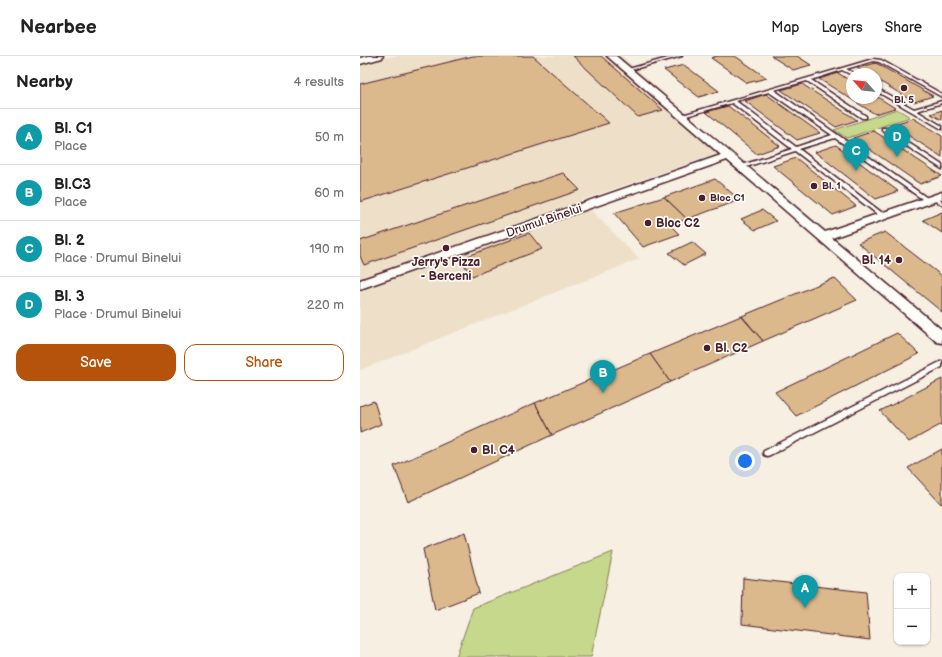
<!DOCTYPE html>
<meta charset="utf-8">
<style>
:root{--surface:#fff;--page:#f6f6f6;--text:#222;--muted:#767676;--line:#e0e0e0;--accent:#b45309}
body{margin:0;font-family:"Balsamiq Sans",sans-serif;background:var(--page);color:var(--text)}
.controls{position:absolute;right:12px;bottom:12px;display:grid;overflow:hidden;border-radius:8px;box-shadow:0 1px 3px #0004}
.controls button{width:36px;height:36px;display:grid;place-items:center;padding:0;border:0;border-bottom:1px solid var(--line);background:var(--surface);color:var(--text);font:20px sans-serif}
.compass{position:absolute;left:486px;top:12px;width:36px;height:36px;border-radius:50%;background:var(--surface);box-shadow:0 1px 3px #0004;rotate:297deg}
.you{position:absolute;left:385px;top:405px;width:14px;height:14px;margin:-10px;border:3px solid #fff;border-radius:50%;background:#1a73e8;box-shadow:0 0 0 6px #1a73e833}
.badge{display:grid;place-items:center;width:26px;height:26px;border-radius:50%;background:var(--accent);color:#fff;font-size:13px;font-weight:700}
.pin{position:absolute;translate:-50% -33px;filter:drop-shadow(0 1px 2px #0008)}
.pin::after{content:'';position:absolute;top:21px;width:14px;height:12px;background:inherit;clip-path:polygon(0 0,100% 0,50% 100%)}
.list{margin:0;padding:0;list-style:none}
h2{display:flex;justify-content:space-between;align-items:center;height:52px;margin:0;padding:0 16px;font-size:17px}
h2 small{font-size:13px;font-weight:400;color:var(--muted)}
.list li{display:grid;grid-template-columns:26px 1fr auto;gap:12px;align-items:center;box-sizing:border-box;height:56px;padding:0 16px;border-top:1px solid var(--line)}
.list b{display:block;font-size:15px;white-space:nowrap}
.list p{margin:0;font-size:13px;white-space:nowrap;color:var(--muted)}
.list em{font-size:13px;font-style:normal;color:var(--muted)}
.actions{display:flex;gap:8px;padding:12px 16px}
.actions a{flex:1;padding:9px 0;border:1px solid var(--accent);border-radius:12px;text-align:center;font-size:14px;color:var(--accent)}
.actions .main{background:var(--accent);color:#fff}
.map{position:relative;flex:none;width:582px;height:601px;overflow:hidden}
header{display:flex;align-items:center;gap:24px;box-sizing:border-box;height:56px;padding:0 20px;background:var(--surface);border-bottom:1px solid var(--line)}
header strong{font-size:19px}
nav{display:flex;gap:22px;margin-inline-start:auto;font-size:14px}
main{display:flex}
aside{flex:1;background:var(--surface)}
.map>svg:first-child{display:block}
</style>
<header>
<strong>Nearbee</strong>
<nav><a>Map</a><a>Layers</a><a>Share</a></nav>
</header>
<main>
<aside>
<h2>Nearby<small>4 results</small></h2>
<ul class="list">
<li><span class="badge" style="background:#0f9aa8">A</span><div><b>Bl. C1</b><p>Place</p></div><em>50 m</em></li>
<li><span class="badge" style="background:#0f9aa8">B</span><div><b>Bl.C3</b><p>Place</p></div><em>60 m</em></li>
<li><span class="badge" style="background:#0f9aa8">C</span><div><b>Bl. 2</b><p>Place · Drumul Binelui</p></div><em>190 m</em></li>
<li><span class="badge" style="background:#0f9aa8">D</span><div><b>Bl. 3</b><p>Place · Drumul Binelui</p></div><em>220 m</em></li>
</ul>
<div class="actions"><a class="main">Save</a><a>Share</a></div>
</aside>
<div class="map">
<svg width="582" height="601" viewBox="0 0 582 601">
<rect width="100%" height="100%" fill="#f6efe2"/>
<filter id="ink" filterUnits="userSpaceOnUse"><feTurbulence type="fractalNoise" baseFrequency=".025" numOctaves="2"/><feDisplacementMap in="SourceGraphic" scale="8" xChannelSelector="R" yChannelSelector="G"/><feConvolveMatrix kernelMatrix="1 2 1 2 8 2 1 2 1" color-interpolation-filters="sRGB"/></filter>
<g filter="url(#ink)">
<path fill="#eedfc8" d="M34,0H261L369,94L221,144L279,203L0,314V8Z"/>
<g fill="#c6d88c" stroke="#887c5c">
<path d="M537,53L550,61L487,82L474,74Z"/>
<path d="M253,496L231,601H96L113,552Z"/>
</g>
<g fill="#dbb98d" stroke="#4a1f2b">
<path d="M113,0H173L249,67L0,146V28Z"/>
<path d="M213,0H241L303,54L278,61Z"/>
<path d="M357,0H375L407,22L387,27L351,2Z"/>
<path d="M411,0H437L451,9L433,14Z"/>
<path d="M516,7L573,40L554,46L516,23V18H507L497,12Z"/>
<path d="M324,9L359,35L339,41L304,14Z"/>
<path d="M478,17L492,26V42H516V40L535,52L515,58L459,23Z"/>
<path d="M442,28L497,64L476,71L421,34Z"/>
<path d="M406,38L460,77L437,84L385,45Z"/>
<path d="M368,50L420,90L397,98L346,56Z"/>
<path d="M582,54V64L571,58Z"/>
<path d="M553,62L582,80V101L532,69Z"/>
<path d="M514,75L582,120L560,128L493,82Z"/>
<path d="M476,89L538,135L516,143L455,96Z"/>
<path d="M436,102L496,150L473,159L413,110Z"/>
<path d="M203,117L220,134L4,209L0,200V185Z"/>
<path d="M355,123L380,144L327,163L304,141Z"/>
<path d="M304,141L327,163L310,169L319,178L283,191L254,157Z"/>
<path d="M402,154L416,165L395,174L381,163Z"/>
<path d="M582,156V177L563,164Z"/>
<path d="M525,176L582,220V256L498,187Z"/>
<path d="M169,177L182,193L112,220L100,203Z"/>
<path d="M332,186L346,198L324,209L309,197Z"/>
<path d="M474,222L497,244L403,285L382,260Z"/>
<path d="M381,260L403,285L310,326L290,298Z"/>
<path d="M537,277L559,298L436,360L415,336Z"/>
<path d="M290,298L310,326L192,379L175,347Z"/>
<path d="M582,323V368L549,386L520,355Z"/>
<path d="M14,345L21,368L0,377V350Z"/>
<path d="M175,347L192,379L48,446L34,410Z"/>
<path d="M582,393V447L581,448L548,412Z"/>
<path d="M104,477L119,537L75,554L63,493Z"/>
<path d="M383,522L506,536L510,584L382,568Z"/>
</g>
<g fill="none" stroke-linecap="round" stroke-linejoin="round">
<g stroke="#4a1f2b" stroke-width="3">
<g id="service">
<path d="M315,0H322L267,15L265,14Z"/>
<path d="M513,3L521,4L582,38V41L519,6L513,5L486,13L494,17V18H492V19L482,14L451,24L506,60V62H502L447,25L414,34L570,144L569,145H565L475,82L439,93L525,159V161H521L435,95L383,112H379V110L432,93L372,47L323,61L319,60ZM409,36L472,79L436,91L376,45Z"/>
<path d="M516,32L554,53L582,45V47L557,55L582,70V73L516,35Z"/>
<path d="M522,72H526L582,109V113L522,74Z"/>
<path d="M574,140L582,145V149L572,143L571,142Z"/>
<path d="M582,305V311L410,399L407,400L404,399L403,397L404,395Z"/>
</g>
</g>
<g stroke="#4a1f2b" stroke-width="3">
<g id="minor">
<path d="M9,0H23L22,2L0,8V2Z"/>
<path d="M247,0H256L465,176L582,136V143L472,182L582,274V287L577,286L367,104L0,233V224L361,99Z"/>
</g>
</g>
<use href="#service" fill="#fdfcf7" fill-rule="evenodd"/>
<use href="#minor" fill="#fdfcf7" fill-rule="evenodd"/>
</g>
</g>
<g fill="#4a1f2b" stroke="#fdfcf7" stroke-width="1.5">
<circle cx="544" cy="32" r="4"/>
<circle cx="454" cy="130" r="4"/>
<circle cx="342" cy="142" r="4"/>
<circle cx="288" cy="167" r="4"/>
<circle cx="86" cy="192" r="4"/>
<circle cx="539" cy="204" r="4"/>
<circle cx="347" cy="292" r="4"/>
<circle cx="114" cy="394" r="4"/>
</g>
<g text-anchor="middle" dominant-baseline="central" stroke-width="3.5" stroke-linejoin="round" paint-order="stroke">
<g font-size="10" font-weight="bold" fill="#4a1f2b" stroke="#fdfcf7" text-anchor="start">
<text x="544" y="44" text-anchor="middle">Bl. 5</text>
<text x="462" y="130">Bl. 1</text>
<text x="350" y="142">Bloc C1</text>
</g>
<g font-size="12" fill="#4a1f2b" stroke="#fdfcf7">
<text transform="translate(184 165) rotate(-19)">Drumul Binelui</text>
</g>
<g font-size="12" font-weight="bold" fill="#4a1f2b" stroke="#fdfcf7" text-anchor="start">
<text x="296" y="167">Bloc C2</text>
<text x="531" y="204" text-anchor="end">Bl. 14</text>
<text x="86" y="206" text-anchor="middle">Jerry's Pizza<tspan x="86" dy="14">- Berceni</tspan></text>
<text x="355" y="292">Bl. C2</text>
<text x="122" y="394">Bl. C4</text>
</g>
</g>
</svg>
<div class="controls">
<button>+</button>
<button>−</button>
</div>
<svg class="compass" viewBox="-18 -18 36 36"><path d="M0-13l5 13h-10z" fill="#e53935"/><path d="M0 13l5-13h-10z" fill="#767676"/></svg>
<div class="you"></div>
<div class="pin badge" style="left:445px;top:552px;background:#0f9aa8">A</div>
<div class="pin badge" style="left:243px;top:337px;background:#0f9aa8">B</div>
<div class="pin badge" style="left:496px;top:115px;background:#0f9aa8">C</div>
<div class="pin badge" style="left:537px;top:101px;background:#0f9aa8">D</div>
</div>
</main>
